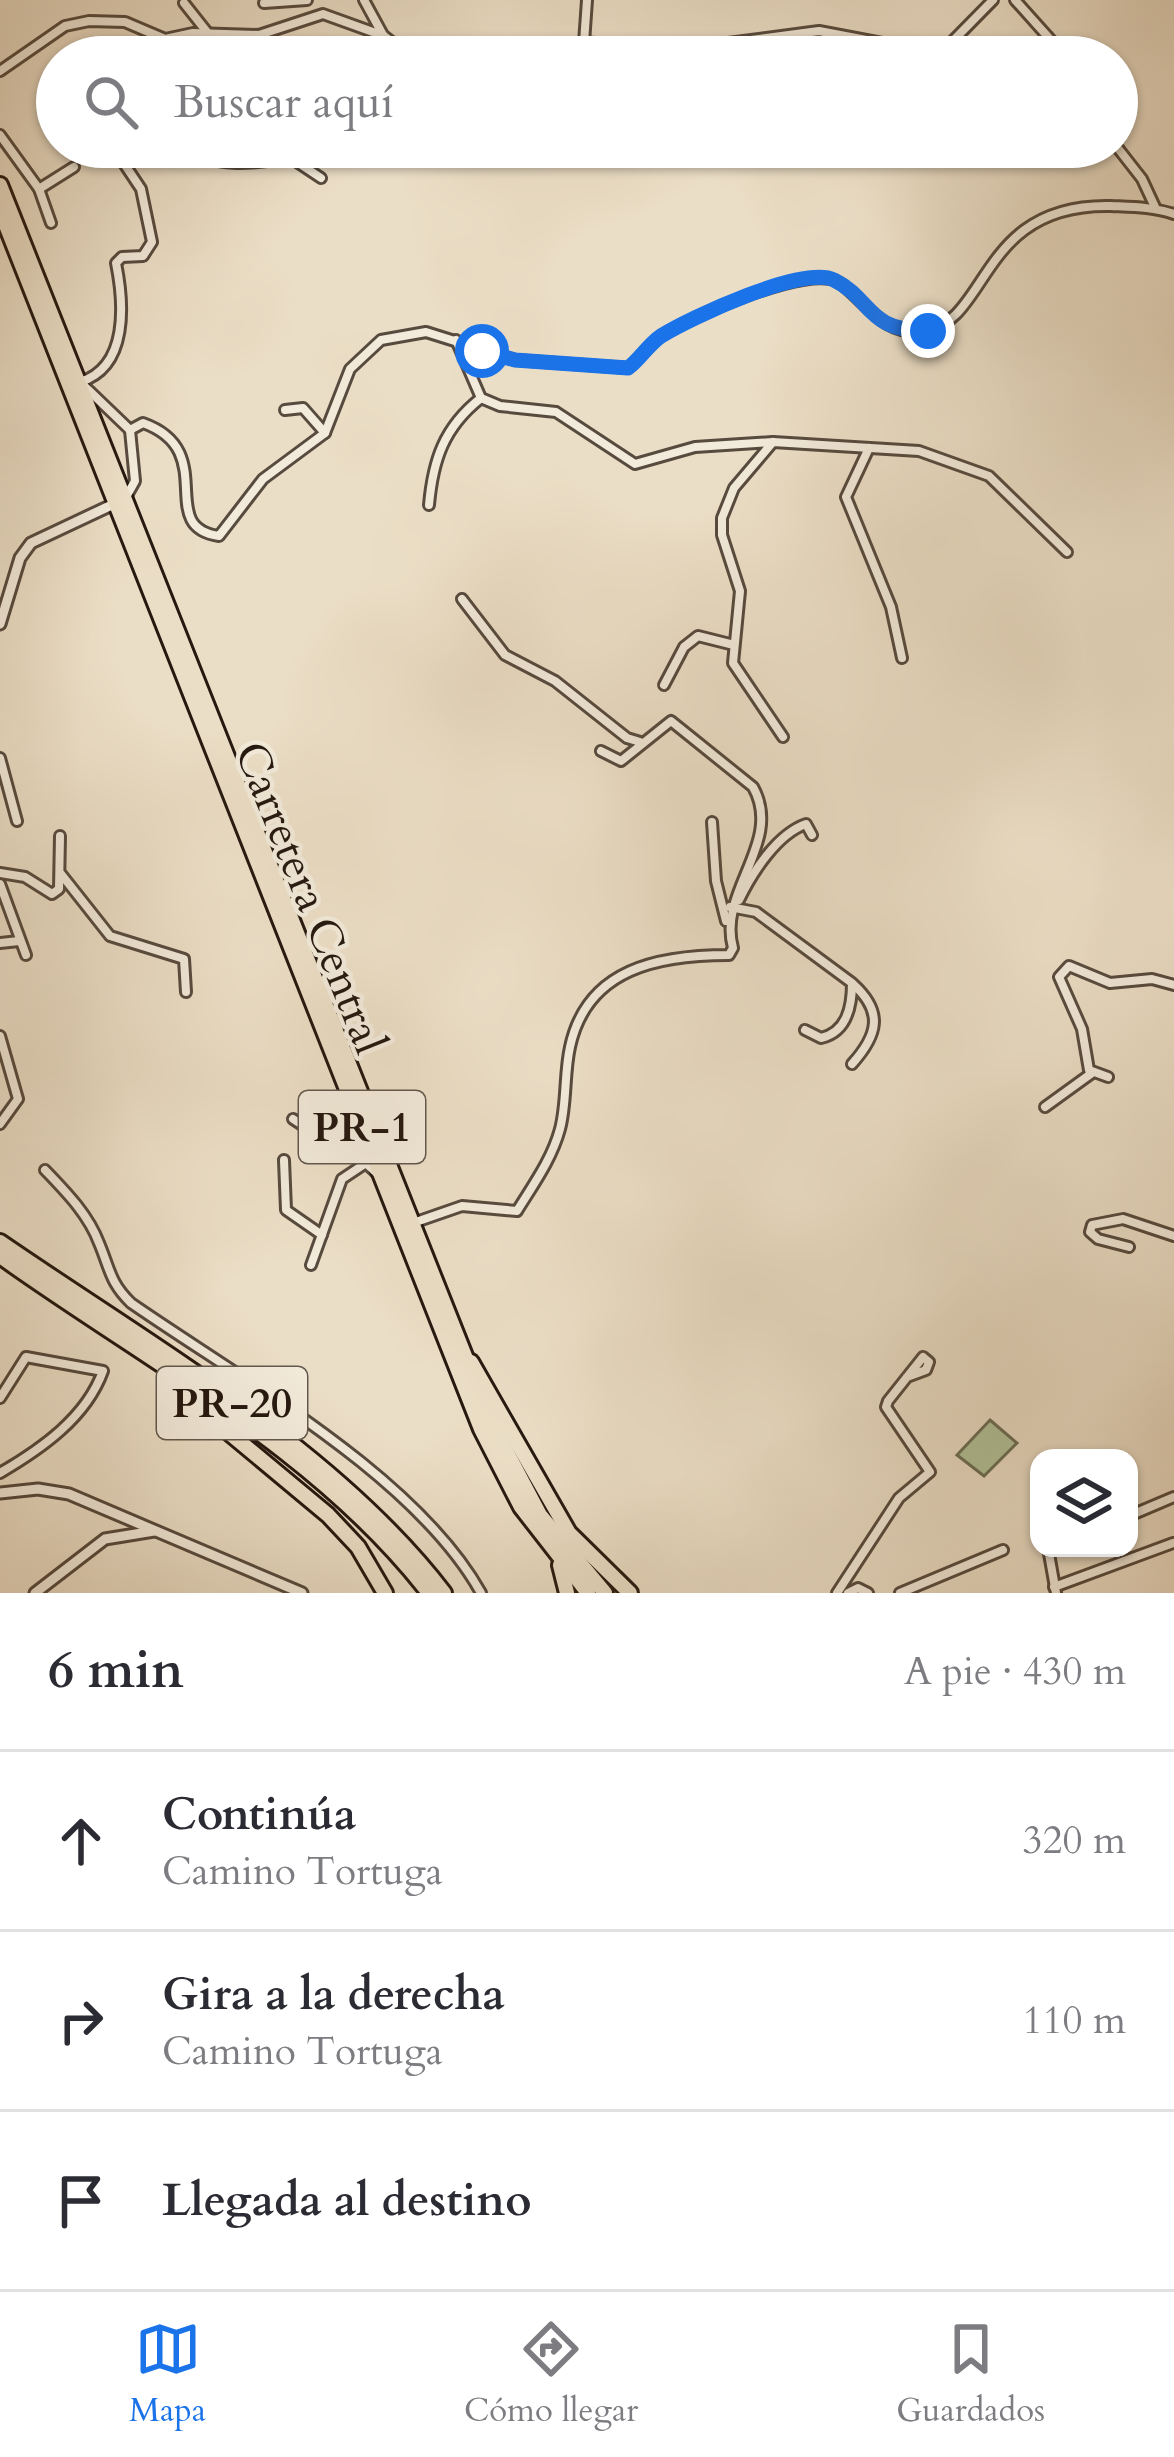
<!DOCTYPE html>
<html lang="es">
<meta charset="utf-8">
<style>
:root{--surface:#fff;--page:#f7f7f7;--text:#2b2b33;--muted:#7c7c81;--line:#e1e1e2;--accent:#1a73e8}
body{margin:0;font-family:Cardo,serif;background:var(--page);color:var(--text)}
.controls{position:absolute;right:36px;bottom:36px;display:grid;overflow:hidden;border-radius:24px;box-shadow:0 3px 9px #0004}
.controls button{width:108px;height:108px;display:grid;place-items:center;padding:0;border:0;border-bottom:3px solid var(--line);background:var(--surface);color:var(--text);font:60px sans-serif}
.stop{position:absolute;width:36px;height:36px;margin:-27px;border:9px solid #1a73e8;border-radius:50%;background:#fff}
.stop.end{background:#1a73e8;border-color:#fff;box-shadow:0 3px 12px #0008}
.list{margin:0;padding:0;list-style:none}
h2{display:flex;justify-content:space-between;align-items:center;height:156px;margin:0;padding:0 48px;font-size:51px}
h2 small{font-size:39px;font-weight:400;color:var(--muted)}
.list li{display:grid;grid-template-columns:78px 1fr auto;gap:36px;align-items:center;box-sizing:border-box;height:180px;padding:0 48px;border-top:3px solid var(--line)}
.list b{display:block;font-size:45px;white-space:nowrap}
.list p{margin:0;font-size:39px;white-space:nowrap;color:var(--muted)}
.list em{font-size:39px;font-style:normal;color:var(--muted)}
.icon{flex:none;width:66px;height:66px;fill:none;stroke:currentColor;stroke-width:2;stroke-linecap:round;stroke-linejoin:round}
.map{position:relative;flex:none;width:1174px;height:1593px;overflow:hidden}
.search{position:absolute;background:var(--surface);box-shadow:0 3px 9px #0004;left:36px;right:36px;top:36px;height:132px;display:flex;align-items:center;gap:30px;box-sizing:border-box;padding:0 42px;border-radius:66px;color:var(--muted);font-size:45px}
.sheet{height:696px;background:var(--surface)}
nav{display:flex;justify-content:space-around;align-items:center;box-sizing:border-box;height:168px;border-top:3px solid var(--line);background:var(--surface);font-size:33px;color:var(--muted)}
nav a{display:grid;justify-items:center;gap:6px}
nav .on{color:var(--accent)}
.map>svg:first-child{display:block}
</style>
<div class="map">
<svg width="1174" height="1593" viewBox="0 0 1174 1593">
<rect width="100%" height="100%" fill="#ebdec6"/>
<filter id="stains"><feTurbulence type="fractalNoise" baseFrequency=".00167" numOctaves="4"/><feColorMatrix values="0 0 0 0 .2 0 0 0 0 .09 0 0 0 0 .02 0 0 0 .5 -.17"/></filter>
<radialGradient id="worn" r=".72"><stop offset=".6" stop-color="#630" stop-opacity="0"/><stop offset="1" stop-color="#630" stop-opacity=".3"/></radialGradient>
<path fill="#b1c29a" stroke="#6c6e55" stroke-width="3" d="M990,1420L1017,1443L984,1476L957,1455Z"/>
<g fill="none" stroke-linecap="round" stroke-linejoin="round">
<g stroke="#574a3e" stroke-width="14">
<g id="minor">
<path d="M364,0L383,35"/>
<path d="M1015,0L1066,57"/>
<path d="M184,3L207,32"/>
<path d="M264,3L307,0"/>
<path d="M583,42L674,50L819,31L940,54L993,0"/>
<path d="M583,57L587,0"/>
<path d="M0,71L65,26L89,21L125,22L165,39L193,33L259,35L323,14L384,36L411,57"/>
<path d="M0,135L39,189L51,223"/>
<path d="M113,147L141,189L152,242L143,256L122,257L116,263C124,303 129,367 80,382L130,430"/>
<path d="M186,147C219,170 254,163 291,158L321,178"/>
<path d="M1117,147L1142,179L1155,207"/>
<path d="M39,189L74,167"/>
<path d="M456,340L481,398L500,406L556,412L635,464L695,447L773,442L919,451L989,476L1067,552"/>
<path d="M285,410L303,408L325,433"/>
<path d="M130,430L143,423C221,451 154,527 219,536L263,479L325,433L350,369L381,340L426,332L515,360L628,368C640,359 648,345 661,336C691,317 811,262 840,283C867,303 883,337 924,331C990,322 978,203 1111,206C1133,207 1153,207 1174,214"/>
<path d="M773,442L734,488L722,518V535L740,591L733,663L783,737"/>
<path d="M869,448L846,497L891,607L902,658"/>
<path d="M126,497L135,481L130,430"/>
<path d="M429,505C433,460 444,427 481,398"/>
<path d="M462,599L505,655L555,681L627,738L640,742"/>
<path d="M664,685L684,647L698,636L734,645"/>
<path d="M0,758L17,821"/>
<path d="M712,822L716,881L726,921"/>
<path d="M0,873L25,877L52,894L59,889L60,836"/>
<path d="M61,874L110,936L184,959L186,992"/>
<path d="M0,884L26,955"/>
<path d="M739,900C752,873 777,834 806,824L812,835"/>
<path d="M730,907L756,912L852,983C852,1007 847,1032 821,1038L805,1030"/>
<path d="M0,943L19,941"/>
<path d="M0,1036L18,1099L0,1124"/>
<path d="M852,1064C878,1035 884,1012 853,984"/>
<path d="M1108,1077L1089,1070L1082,1029L1059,977L1069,966L1110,983L1152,979L1174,985"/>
<path d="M1045,1107L1092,1073"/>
<path d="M293,1119L324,1139L346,1145L380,1176"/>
<path d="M284,1160L286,1210L322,1235"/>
<path d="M45,1170C66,1192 88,1214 99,1243C110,1269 110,1283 131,1303C242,1380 416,1476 481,1593"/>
<path d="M413,1223L462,1206L517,1211C533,1185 552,1159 560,1129C567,1103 564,1074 570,1047C587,968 659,955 729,955L733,948C717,891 784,842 753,787L671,721L621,761L601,751"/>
<path d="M1129,1247L1098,1239L1090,1232L1092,1225L1123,1219L1174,1236"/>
<path d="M311,1265L342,1179L363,1165"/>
<path d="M0,1398L26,1357L103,1371C86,1418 41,1449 0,1473"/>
<path d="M1129,1516L1174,1497"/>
<path d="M1048,1548L1056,1593"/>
<path d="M1054,1587L1173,1543"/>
<path d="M837,1593L899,1498L930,1472L886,1407L888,1401L923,1357L929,1362L926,1370L907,1377"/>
<path d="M848,1593L858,1588L868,1593"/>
<path d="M900,1593L1003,1550"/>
</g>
</g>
<g stroke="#574a3e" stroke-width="15">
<g id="tertiary">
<path d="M0,624L20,558L31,543L116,503"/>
<path d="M0,1493L38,1489L69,1494L302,1593"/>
<path d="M35,1593L105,1539L154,1531"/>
</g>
</g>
<g stroke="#261910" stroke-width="20">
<g id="trunk">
<path d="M0,185L492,1424L540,1515L605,1593"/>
<path d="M0,210L481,1429L521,1507L588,1593"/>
<path d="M471,1362L569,1533L630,1593"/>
<path d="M560,1565L567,1593"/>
</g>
</g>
<g stroke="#261910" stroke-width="20">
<g id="motorway">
<path d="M0,1242C148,1344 335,1450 444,1593"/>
<path d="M0,1256C145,1360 318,1449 429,1593"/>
<path d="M179,1391L328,1515L358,1547L385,1593"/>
</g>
</g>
<use href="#minor" stroke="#f2eada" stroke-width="8"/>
<use href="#tertiary" stroke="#f2eada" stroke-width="9"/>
<use href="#trunk" stroke="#ebdec6" stroke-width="14"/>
<use href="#motorway" stroke="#ebdec6" stroke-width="14"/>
</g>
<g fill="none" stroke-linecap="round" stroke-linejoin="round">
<path stroke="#1a73e8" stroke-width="15" d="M482,351L515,360L628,368C640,359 648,345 661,336C692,317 803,265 834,280C873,299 865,331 928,331"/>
</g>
<g text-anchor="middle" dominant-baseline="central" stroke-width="9" stroke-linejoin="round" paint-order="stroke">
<g fill="#f2eada" stroke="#63584d" stroke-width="3">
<rect x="299" y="1091" width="126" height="72" rx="9"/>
<rect x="157" y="1367" width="150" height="72" rx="9"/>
</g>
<g font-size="42" font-weight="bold" fill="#261910">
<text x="362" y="1127">PR-1</text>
<text x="232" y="1403">PR-20</text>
</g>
<g font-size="45" fill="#261910" stroke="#f2eada">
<text transform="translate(310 898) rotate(68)">Carretera Central</text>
</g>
</g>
<rect width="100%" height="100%" filter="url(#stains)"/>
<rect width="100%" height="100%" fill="url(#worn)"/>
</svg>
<div class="controls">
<button><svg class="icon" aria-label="layers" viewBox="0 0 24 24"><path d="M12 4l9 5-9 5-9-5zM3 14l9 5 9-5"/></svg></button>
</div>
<div class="stop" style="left:482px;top:351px"></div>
<div class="stop end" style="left:928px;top:331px"></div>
<div class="search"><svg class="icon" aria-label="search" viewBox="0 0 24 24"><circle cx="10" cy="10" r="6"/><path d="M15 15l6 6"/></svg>Buscar aquí</div>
</div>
<section class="sheet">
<h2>6 min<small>A pie · 430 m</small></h2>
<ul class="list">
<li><svg class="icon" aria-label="ahead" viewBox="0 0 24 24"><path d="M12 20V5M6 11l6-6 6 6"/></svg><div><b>Continúa</b><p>Camino Tortuga</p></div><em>320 m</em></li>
<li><svg class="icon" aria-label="right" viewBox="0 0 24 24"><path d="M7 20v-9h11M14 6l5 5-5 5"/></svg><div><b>Gira a la derecha</b><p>Camino Tortuga</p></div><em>110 m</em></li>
<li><svg class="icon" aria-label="arrive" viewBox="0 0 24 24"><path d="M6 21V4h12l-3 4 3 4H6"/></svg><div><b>Llegada al destino</b></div></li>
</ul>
</section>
<nav>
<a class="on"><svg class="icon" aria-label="map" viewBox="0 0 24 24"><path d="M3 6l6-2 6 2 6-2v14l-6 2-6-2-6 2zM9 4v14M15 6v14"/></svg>Mapa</a>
<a><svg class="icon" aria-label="directions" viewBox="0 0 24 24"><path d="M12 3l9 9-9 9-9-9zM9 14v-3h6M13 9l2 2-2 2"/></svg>Cómo llegar</a>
<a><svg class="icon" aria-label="saved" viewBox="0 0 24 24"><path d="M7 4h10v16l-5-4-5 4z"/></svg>Guardados</a>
</nav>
